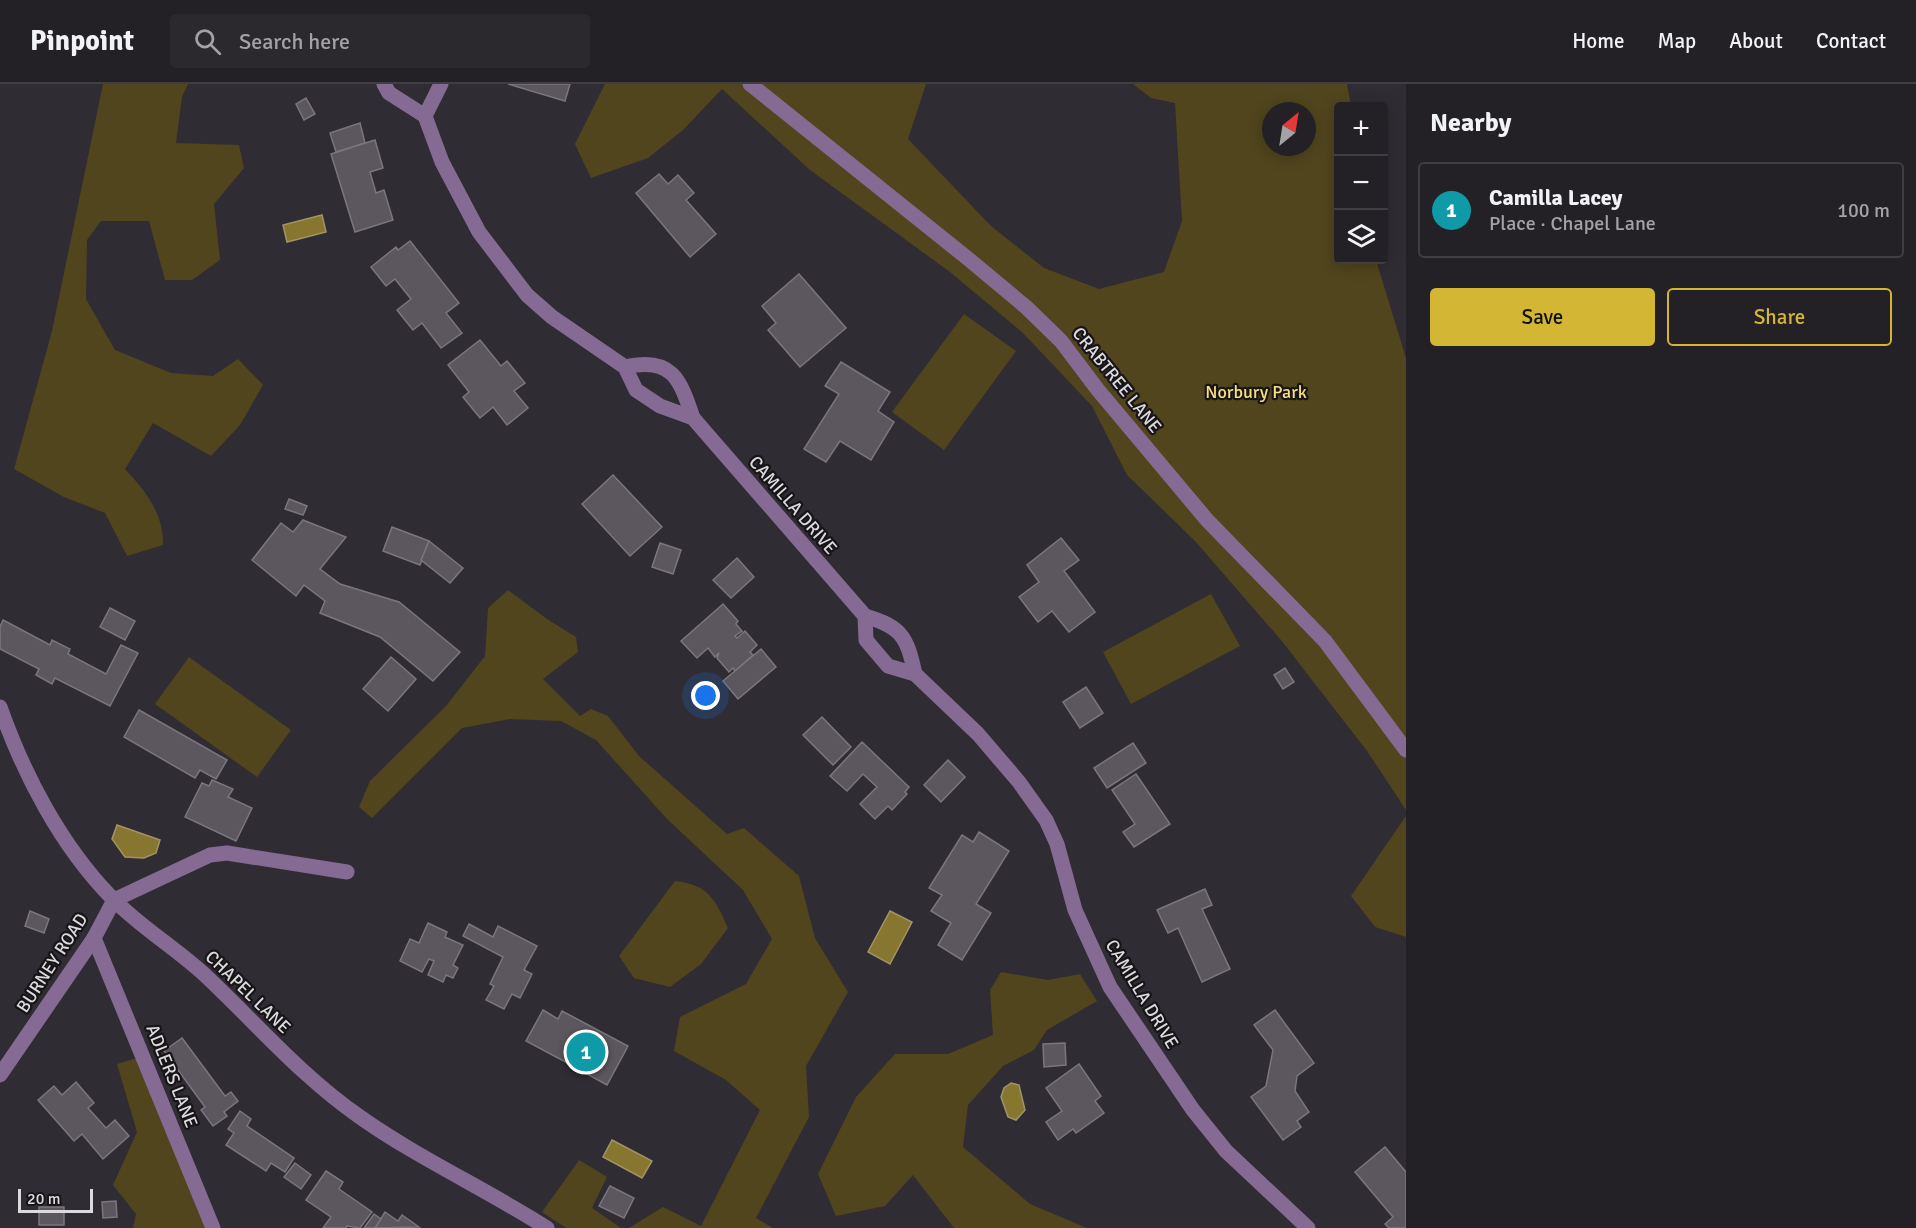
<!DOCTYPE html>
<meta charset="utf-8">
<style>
:root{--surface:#242126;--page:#2c292e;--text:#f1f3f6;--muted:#a3a3a7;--line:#413e43;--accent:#d4b635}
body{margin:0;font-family:Signika,sans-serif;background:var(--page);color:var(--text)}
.controls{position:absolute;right:18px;top:18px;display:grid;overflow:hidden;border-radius:6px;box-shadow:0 3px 15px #0003}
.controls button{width:54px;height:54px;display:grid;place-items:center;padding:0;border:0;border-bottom:2px solid var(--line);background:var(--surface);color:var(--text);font:30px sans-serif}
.compass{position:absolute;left:1262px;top:18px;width:54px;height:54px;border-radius:50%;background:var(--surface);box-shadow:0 3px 15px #0003;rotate:30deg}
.scale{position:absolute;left:18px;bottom:15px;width:75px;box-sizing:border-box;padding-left:6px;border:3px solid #dddade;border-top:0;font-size:16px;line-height:21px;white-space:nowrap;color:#dddade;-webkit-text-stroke:4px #171518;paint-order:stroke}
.you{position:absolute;left:706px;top:612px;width:21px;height:21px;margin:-15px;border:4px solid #fff;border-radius:50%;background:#1a73e8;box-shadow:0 0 0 9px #1a73e833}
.badge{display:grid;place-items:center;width:39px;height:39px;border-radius:50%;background:var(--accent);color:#fff;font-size:20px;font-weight:700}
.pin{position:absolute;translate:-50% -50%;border:3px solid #fff;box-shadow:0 2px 6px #0006}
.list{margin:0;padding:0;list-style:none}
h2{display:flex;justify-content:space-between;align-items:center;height:78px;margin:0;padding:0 24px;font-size:26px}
h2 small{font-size:20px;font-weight:400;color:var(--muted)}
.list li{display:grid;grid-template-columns:39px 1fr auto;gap:18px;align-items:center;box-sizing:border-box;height:96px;margin:0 12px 12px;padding:0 12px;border:2px solid var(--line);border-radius:6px}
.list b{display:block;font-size:22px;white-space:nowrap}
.list p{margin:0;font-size:20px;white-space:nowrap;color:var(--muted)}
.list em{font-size:20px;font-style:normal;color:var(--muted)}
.actions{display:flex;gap:12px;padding:18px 24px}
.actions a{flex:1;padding:14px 0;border:2px solid var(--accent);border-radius:6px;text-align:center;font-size:21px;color:var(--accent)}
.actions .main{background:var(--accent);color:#111}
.icon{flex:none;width:33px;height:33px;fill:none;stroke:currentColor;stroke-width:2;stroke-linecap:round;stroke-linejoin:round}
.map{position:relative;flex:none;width:1406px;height:1144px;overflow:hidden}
header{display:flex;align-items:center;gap:36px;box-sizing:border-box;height:84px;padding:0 30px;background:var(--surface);border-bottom:2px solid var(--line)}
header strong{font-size:28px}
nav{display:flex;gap:33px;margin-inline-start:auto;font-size:21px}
.search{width:420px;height:54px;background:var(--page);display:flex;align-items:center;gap:15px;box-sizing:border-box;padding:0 21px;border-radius:6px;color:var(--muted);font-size:22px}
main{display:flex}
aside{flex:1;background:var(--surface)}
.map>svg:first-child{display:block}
</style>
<header>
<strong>Pinpoint</strong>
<div class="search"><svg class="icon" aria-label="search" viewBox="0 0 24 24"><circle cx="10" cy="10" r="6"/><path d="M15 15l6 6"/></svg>Search here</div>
<nav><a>Home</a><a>Map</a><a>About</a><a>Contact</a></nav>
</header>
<main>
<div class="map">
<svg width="1406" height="1144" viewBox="0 0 1406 1144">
<rect width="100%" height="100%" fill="#302c33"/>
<g fill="#50451d" fill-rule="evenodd">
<path d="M103,0H188L182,13L176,59L239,61L244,84L214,120L220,176L192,196H165L149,137H101L87,156L86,215L115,266L171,289L213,292L238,275L263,301L240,341L211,372L153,339L125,385C145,406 164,430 163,461L127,472L105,429L64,413L14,385L52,247Z"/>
<path d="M605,0H926L908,55L991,142L1044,184L1099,205L1164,188L1182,137L1175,19L1151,14L1133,0H1347L1351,22H1338V176H1376L1406,274V726L1367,667L1281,556L1195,457L1127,391L1092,322L1022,248L950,188L810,86L722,5L683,46L648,74L591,94L575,60ZM1271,27H1307V63H1271Z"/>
<path d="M964,230L1016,267L944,366L892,328Z"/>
<path d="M508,506L547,535L576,553L578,568L543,595L580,632L591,625L608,632L639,672L727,750L744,744L799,792L815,854L848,908L806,982L809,1033L756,1134L773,1144H629L663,1123L701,1142L760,1026L726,996L674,967L680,933L746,900L772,855L743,806L667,735L596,656L561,637L510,635L462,644L372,734L359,723L370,697L446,622L485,572L488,524Z"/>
<path d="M1211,510L1240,562L1131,620L1103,568Z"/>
<path d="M189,573L291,646L257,693L155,620Z"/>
<path d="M1406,732V853L1375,843L1351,812Z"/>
<path d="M675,797C709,801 715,815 728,844L701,880L670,903L634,894L619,872Z"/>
<path d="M1001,888L1048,896L1080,890L1097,917L1047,946L1034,966L1003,982L968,1021L963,1063L1030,1120L1087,1144H954L913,1091L885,1122L836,1132L818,1090L856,1013L895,970H948L993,951L990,906Z"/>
<path d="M137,974L205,1144H133L136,1130L113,1101L137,1048L117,980Z"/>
<path d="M579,1076L607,1093L592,1124L621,1144H566L542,1128Z"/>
</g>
<g fill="#87762f" stroke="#a19464" stroke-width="1.5">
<path d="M322,131L326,148L287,158L283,141Z"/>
<path d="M117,741L160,756L156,769L144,774L125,773L112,755Z"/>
<path d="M890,827L912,838L890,880L868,868Z"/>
<path d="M1011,999L1019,1001L1025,1026L1016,1036L1008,1033L1001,1013L1004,1004Z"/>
<path d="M612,1056L652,1077L642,1094L603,1073Z"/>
</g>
<g fill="#5c575e" stroke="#7b767d" stroke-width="1.5">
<path d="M508,0H570L565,17Z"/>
<path d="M306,14L315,30L304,36L296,20Z"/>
<path d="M360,39L365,59L336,68L330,49Z"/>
<path d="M375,56L383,84L370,88L376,109L384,106L393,136L355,148L331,70Z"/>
<path d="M659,90L668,100L678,91L694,109L686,116L716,150L690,173L636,109Z"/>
<path d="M410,157L459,219L446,229L462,249L441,264L422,239L413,246L397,226L411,215L395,195L386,202L371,183L396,163L398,166Z"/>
<path d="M799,190L846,244L800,283L768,246L776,239L762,222Z"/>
<path d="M480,256L501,282L507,277L525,299L514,307L528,324L507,341L493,323L480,334L463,313L469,308L448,281Z"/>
<path d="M841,278L890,308L878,327L894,338L871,376L840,357L826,378L804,365L839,310L825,302Z"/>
<path d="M613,391L662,443L630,472L582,420Z"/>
<path d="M289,415L307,422L303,431L285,425Z"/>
<path d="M303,436L346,453L320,485L340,500L399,518L460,568L433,597L380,553L320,529L325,517L304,501L296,512L252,476L281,439L293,448Z"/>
<path d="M392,443L429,457L420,481L383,467Z"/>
<path d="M1061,454L1079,476L1064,487L1095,528L1069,548L1052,527L1038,538L1019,513L1039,498L1027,481Z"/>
<path d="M429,457L463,484L450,499L421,476Z"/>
<path d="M660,459L681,466L673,490L652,483Z"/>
<path d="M737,474L754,493L731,514L713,496Z"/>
<path d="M723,520L738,537L736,540L742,547L735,552L737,554L745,547L757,561L750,568L753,571L735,587L733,584L729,588L717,574L719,569L715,573L708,564L697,574L681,557Z"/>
<path d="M110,524L135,537L125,556L100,543Z"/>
<path d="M3,536L50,561L52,556L70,565L68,570L106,590L121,561L138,569L110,622L55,594L52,600L36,591L39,585L0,565V543Z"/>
<path d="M761,565L776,583L738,615L723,597Z"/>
<path d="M391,573L416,595L388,627L363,605Z"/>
<path d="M1285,584L1294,598L1283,605L1274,591Z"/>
<path d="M1086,603L1103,629L1080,644L1063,618Z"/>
<path d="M139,626L227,676L216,695L200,686L195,694L124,653Z"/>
<path d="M822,633L851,663L833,681L803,651Z"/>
<path d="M862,658L909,703L905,708L907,710L892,726L888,722L875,735L860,720L877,703L863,690L847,707L830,692Z"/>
<path d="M1133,659L1146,679L1107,704L1094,684Z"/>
<path d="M948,676L965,693L941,718L924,701Z"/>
<path d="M1136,690L1170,740L1134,763L1123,748L1135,740L1112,706Z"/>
<path d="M212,696L233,705L228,713L252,724L236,757L185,733L202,699L209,702Z"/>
<path d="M979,748L1009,767L976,820L991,829L962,876L938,861L951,839L931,827L942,811L929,804L962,751L973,758Z"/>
<path d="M1205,805L1212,821L1202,825L1230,885L1202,898L1178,844L1168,849L1157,826Z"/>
<path d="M30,827L49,835L44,849L25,842Z"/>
<path d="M428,839L447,848L445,853L463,861L453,881L458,884L453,894L446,891L443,898L428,891L434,877L429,875L422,888L400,877L410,855L419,859Z"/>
<path d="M469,840L493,853L498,842L537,862L524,886L532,890L520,914L512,910L504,925L486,916L494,902L490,900L503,873L463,852Z"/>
<path d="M543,926L558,935L562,927L628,962L607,1001L587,990L591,983L574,974L571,981L526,957Z"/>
<path d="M1275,926L1314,979L1297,992L1295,1007L1309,1028L1297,1037L1301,1043L1283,1056L1251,1013L1266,1002L1273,966L1254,941Z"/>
<path d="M182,954L225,1012L231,1008L238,1017L224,1028L227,1032L213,1042L201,1026L205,1023L164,967Z"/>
<path d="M1065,959L1066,981L1044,983L1043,960Z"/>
<path d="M1079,980L1101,1012L1095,1017L1104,1029L1076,1049L1073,1045L1058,1056L1046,1038L1062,1027L1046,1004Z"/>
<path d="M76,998L94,1019L88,1024L106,1044L115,1036L129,1052L103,1075L82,1050L74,1057L38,1016L54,1002L62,1011Z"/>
<path d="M240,1027L251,1035L247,1042L294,1074L285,1088L271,1079L266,1087L226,1061L234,1049L228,1045Z"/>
<path d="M1385,1063L1406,1088V1144H1389L1385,1140L1393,1133L1355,1088Z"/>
<path d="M295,1079L311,1091L301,1105L284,1093Z"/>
<path d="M326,1087L343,1098L339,1105L372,1128L360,1144L347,1142L346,1144H323L331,1133L306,1116Z"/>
<path d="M610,1102L634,1114L624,1134L599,1122Z"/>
<path d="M116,1117L117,1133L103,1134L102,1118Z"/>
<rect x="39" y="1123" width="25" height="18"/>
<path d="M385,1128L398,1137L402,1131L419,1143L375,1144Z"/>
<path d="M374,1130L381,1135L375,1144H364Z"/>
</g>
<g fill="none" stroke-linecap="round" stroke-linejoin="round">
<g stroke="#856b94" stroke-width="15">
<path d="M384,0L389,9L425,32L442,78L479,148L527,211L552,233L625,283L636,306L660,322L693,334L865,532L866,556L888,582L915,590L978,650L1019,698L1046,736L1057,760L1075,826L1110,903L1193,1026L1226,1067L1308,1144"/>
<path d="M750,0L966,173L1026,223L1061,257L1098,306L1207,436L1325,557L1406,666"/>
<path d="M425,32L441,0"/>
<path d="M625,283C672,272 680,295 693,334"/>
<path d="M865,532C902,543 907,553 915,590"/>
<path d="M0,623C24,691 61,762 112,814C140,843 176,864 206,892C257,940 302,993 360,1033C418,1074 486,1105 547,1144"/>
<path d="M94,854L213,1144"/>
<path d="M0,991L94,854L114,816L210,771L227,769L347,788"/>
</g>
</g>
<g text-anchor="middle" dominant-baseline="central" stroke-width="4.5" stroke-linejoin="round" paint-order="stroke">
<g font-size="18" fill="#dddade" stroke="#171518">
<text transform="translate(1117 296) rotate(51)">CRABTREE LANE</text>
<text transform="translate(793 421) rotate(49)">CAMILLA DRIVE</text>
<text transform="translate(52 879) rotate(-57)">BURNEY ROAD</text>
<text transform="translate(248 908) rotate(44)">CHAPEL LANE</text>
<text transform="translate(1142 910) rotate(59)">CAMILLA DRIVE</text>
<text transform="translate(172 992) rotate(68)">ADLERS LANE</text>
</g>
<g font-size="18" fill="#f9e07c" stroke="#171518">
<text x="1256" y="308">Norbury Park</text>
</g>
</g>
</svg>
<div class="controls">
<button>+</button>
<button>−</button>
<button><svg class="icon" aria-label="layers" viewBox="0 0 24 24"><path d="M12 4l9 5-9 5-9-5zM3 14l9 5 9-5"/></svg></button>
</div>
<svg class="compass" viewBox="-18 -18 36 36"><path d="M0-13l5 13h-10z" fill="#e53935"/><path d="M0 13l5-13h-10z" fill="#a3a3a7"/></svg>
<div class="scale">20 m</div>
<div class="you"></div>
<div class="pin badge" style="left:586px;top:968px;background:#0f9aa8">1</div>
</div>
<aside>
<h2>Nearby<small></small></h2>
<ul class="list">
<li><span class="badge" style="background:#0f9aa8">1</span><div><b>Camilla Lacey</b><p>Place · Chapel Lane</p></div><em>100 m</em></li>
</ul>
<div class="actions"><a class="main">Save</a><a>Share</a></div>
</aside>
</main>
